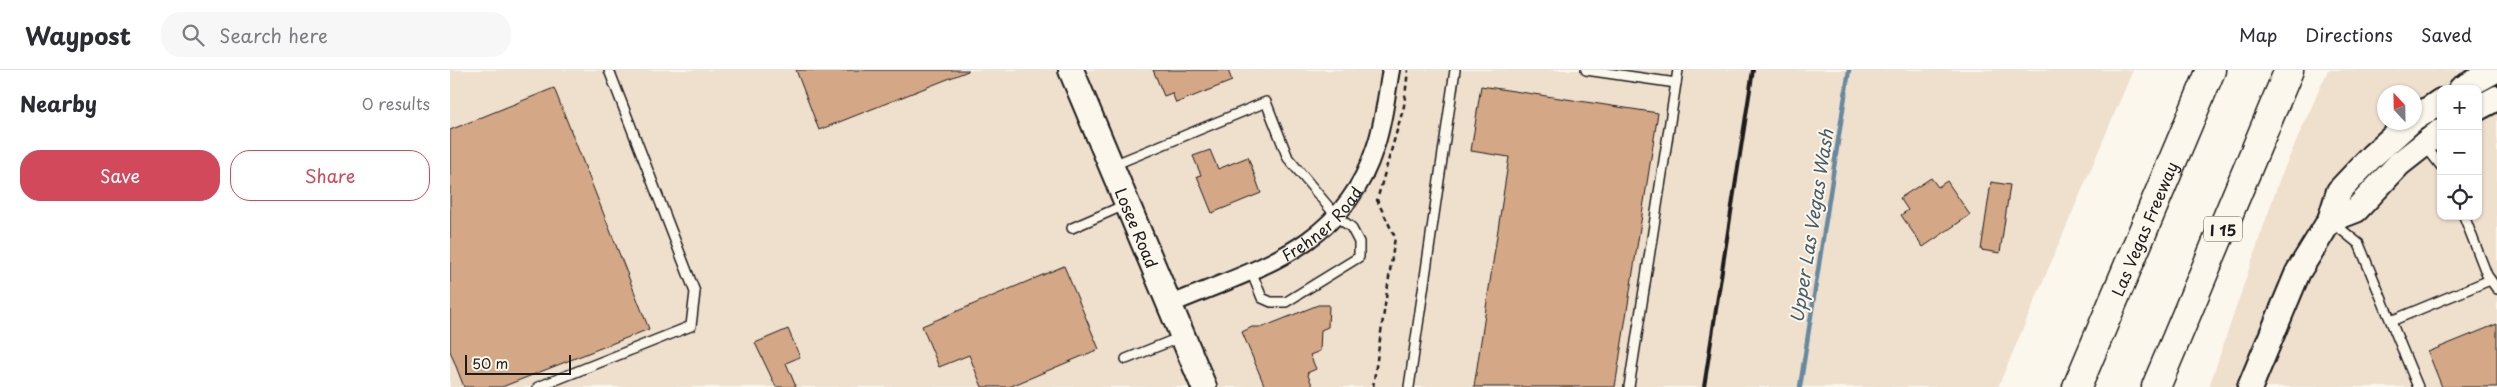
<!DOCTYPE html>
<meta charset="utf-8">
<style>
:root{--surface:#fff;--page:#f7f7f7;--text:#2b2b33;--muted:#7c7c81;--line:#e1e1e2;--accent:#d1495b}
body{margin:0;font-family:"Playpen Sans",sans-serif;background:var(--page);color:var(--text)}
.controls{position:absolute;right:15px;top:15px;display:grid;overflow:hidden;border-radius:10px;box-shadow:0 1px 4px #0004}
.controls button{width:45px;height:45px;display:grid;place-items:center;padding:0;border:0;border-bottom:1px solid var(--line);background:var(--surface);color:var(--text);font:25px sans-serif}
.compass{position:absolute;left:1927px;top:15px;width:45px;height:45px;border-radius:50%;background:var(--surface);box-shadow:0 1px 4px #0004;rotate:338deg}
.scale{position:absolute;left:15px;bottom:12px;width:106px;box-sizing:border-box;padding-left:5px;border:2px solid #1c1c1c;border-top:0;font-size:14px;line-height:18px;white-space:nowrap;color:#1c1c1c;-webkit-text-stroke:4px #fbf7ec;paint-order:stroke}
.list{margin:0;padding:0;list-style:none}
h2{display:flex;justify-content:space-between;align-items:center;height:65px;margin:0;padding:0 20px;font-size:21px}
h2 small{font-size:16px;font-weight:400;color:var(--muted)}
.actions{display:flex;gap:10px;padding:15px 20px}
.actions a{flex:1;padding:11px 0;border:1px solid var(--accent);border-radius:20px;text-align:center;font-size:18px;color:var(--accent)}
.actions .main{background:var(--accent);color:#fff}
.icon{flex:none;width:28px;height:28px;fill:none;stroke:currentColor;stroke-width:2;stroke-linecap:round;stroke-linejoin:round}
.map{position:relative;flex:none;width:2047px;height:317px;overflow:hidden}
header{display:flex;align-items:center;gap:30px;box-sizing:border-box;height:70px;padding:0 25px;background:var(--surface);border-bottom:1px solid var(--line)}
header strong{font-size:24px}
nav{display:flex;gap:28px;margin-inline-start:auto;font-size:18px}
.search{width:350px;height:45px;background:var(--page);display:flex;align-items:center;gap:12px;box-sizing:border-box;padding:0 18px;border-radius:20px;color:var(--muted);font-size:19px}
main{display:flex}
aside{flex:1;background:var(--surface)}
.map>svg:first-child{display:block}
</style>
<header>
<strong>Waypost</strong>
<div class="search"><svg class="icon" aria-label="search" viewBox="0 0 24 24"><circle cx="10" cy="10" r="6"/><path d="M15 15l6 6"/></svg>Search here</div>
<nav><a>Map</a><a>Directions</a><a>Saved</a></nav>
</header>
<main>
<aside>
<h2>Nearby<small>0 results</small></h2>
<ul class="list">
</ul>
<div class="actions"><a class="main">Save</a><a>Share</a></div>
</aside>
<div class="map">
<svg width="2047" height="317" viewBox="0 0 2047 317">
<rect width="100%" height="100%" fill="#fbf7ec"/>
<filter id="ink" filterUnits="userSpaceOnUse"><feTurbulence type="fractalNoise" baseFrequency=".02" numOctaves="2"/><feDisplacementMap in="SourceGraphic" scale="10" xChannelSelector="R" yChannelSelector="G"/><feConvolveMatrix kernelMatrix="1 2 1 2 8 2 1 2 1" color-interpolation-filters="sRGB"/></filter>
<g filter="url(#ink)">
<g fill="#efdfcd" fill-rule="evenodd">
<path d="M0,0H1683L1548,317H0Z"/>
<path d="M1878,0H2047V317H1759L1830,108ZM1991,19H2028V146H1991ZM1934,22H1964V52H1934Z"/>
</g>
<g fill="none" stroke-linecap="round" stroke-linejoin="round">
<path stroke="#66899f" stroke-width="4.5" d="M1350,317L1399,0"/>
</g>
<g fill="#d4a786" stroke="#1c1c1c">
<path d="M346,0H518V1L369,60Z"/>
<path d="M703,0H778L782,11L726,33L722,23L714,26Z"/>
<path d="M1031,16L1208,43L1165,317H1024L1059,87L1021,81Z"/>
<path d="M104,18L199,259L52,317H14L0,281V60Z"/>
<path d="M760,80L768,99L798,87L811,123L762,143L747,106L751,105L743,86Z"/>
<path d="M1481,108L1488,117L1497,111L1520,145L1473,177L1451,145L1458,140L1450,128Z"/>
<path d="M1541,112L1560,115L1550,183L1531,180Z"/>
<path d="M614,196L649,279L559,317H532L519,285L489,297L472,256Z"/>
<path d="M868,235H879L878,257L871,260L870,281L860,285L866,299L857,303L863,317H815L792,262L802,257H813Z"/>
<path d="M2047,254V317H1992L1978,282Z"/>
<path d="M338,259L350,287L336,293L346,317H326L305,273Z"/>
</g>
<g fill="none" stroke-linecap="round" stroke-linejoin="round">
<g stroke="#1c1c1c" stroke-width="12">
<g id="lane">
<path d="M1136,0L1226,13"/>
<path d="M1974,74L1991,96"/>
<path d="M661,96L816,32L838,88L887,147L901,157L909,172V187L836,232H821L812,228L801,201"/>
<path d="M2014,146L2037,205L2047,219"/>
<path d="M1882,152L1909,174L1968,317"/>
<path d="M622,158L677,134"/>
<path d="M1941,251L2040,210"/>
<path d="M676,289L731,267"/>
<path d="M88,317L241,256L245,222L159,0"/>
<path d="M959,317L1005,0"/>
<path d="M1179,317L1228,0"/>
</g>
</g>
<g stroke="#1c1c1c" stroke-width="20">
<g id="street">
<path id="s1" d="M719,235C807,198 893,178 925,78C934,53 936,26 941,0"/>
</g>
</g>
<g stroke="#1c1c1c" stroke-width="28">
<g id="secondary">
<path id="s2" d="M621,0L754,317"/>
<path d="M2011,19L2046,0"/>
<path d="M2028,38L2047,28"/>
<path d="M1964,49L1991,31"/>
<path d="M1880,150L1906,140L1949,94L1991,61"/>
<path d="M1800,317L1848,202L1880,150L1889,121L1922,86L1960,52"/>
</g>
</g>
<g stroke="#1c1c1c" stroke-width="31">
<g id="highway">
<path id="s3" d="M1627,317L1761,0"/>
<path d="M1706,317L1839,0"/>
</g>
</g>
<path stroke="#1c1c1c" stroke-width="2.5" stroke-dasharray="5 4" stroke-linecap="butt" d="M923,317L945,167L927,130L954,36L958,0"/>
<use href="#lane" stroke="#fbf7ec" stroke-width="9"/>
<use href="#street" stroke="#fbf7ec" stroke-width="16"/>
<use href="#secondary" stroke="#fbf7ec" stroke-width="24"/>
<use href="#highway" stroke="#fbf7ec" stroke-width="28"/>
<path stroke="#1c1c1c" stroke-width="4" d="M1254,317L1303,0"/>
</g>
</g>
<g text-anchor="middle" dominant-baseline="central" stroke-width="4" stroke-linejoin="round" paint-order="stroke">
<rect fill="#fbf7ec" stroke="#5f5e5a" stroke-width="1" x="1754" y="146.5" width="38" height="25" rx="4"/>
<g font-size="15" font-weight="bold" fill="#1c1c1c">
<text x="1773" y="159">I 15</text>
</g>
<g font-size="16" fill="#1c1c1c" stroke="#fbf7ec">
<text stroke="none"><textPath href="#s1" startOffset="175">Frehner Road</textPath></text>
<text stroke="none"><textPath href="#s3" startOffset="172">Las Vegas Freeway</textPath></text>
<text stroke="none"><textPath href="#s2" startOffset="171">Losee Road</textPath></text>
</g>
<g font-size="18" font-style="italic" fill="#475c69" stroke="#fbf7ec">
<text transform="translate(1361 156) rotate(-81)">Upper Las Vegas Wash</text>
</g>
</g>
</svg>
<div class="controls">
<button>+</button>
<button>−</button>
<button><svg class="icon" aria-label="locate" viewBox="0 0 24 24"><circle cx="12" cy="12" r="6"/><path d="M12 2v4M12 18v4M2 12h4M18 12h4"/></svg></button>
</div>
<svg class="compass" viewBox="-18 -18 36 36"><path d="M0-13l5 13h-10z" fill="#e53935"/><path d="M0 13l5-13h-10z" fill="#7c7c81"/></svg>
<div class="scale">50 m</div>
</div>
</main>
